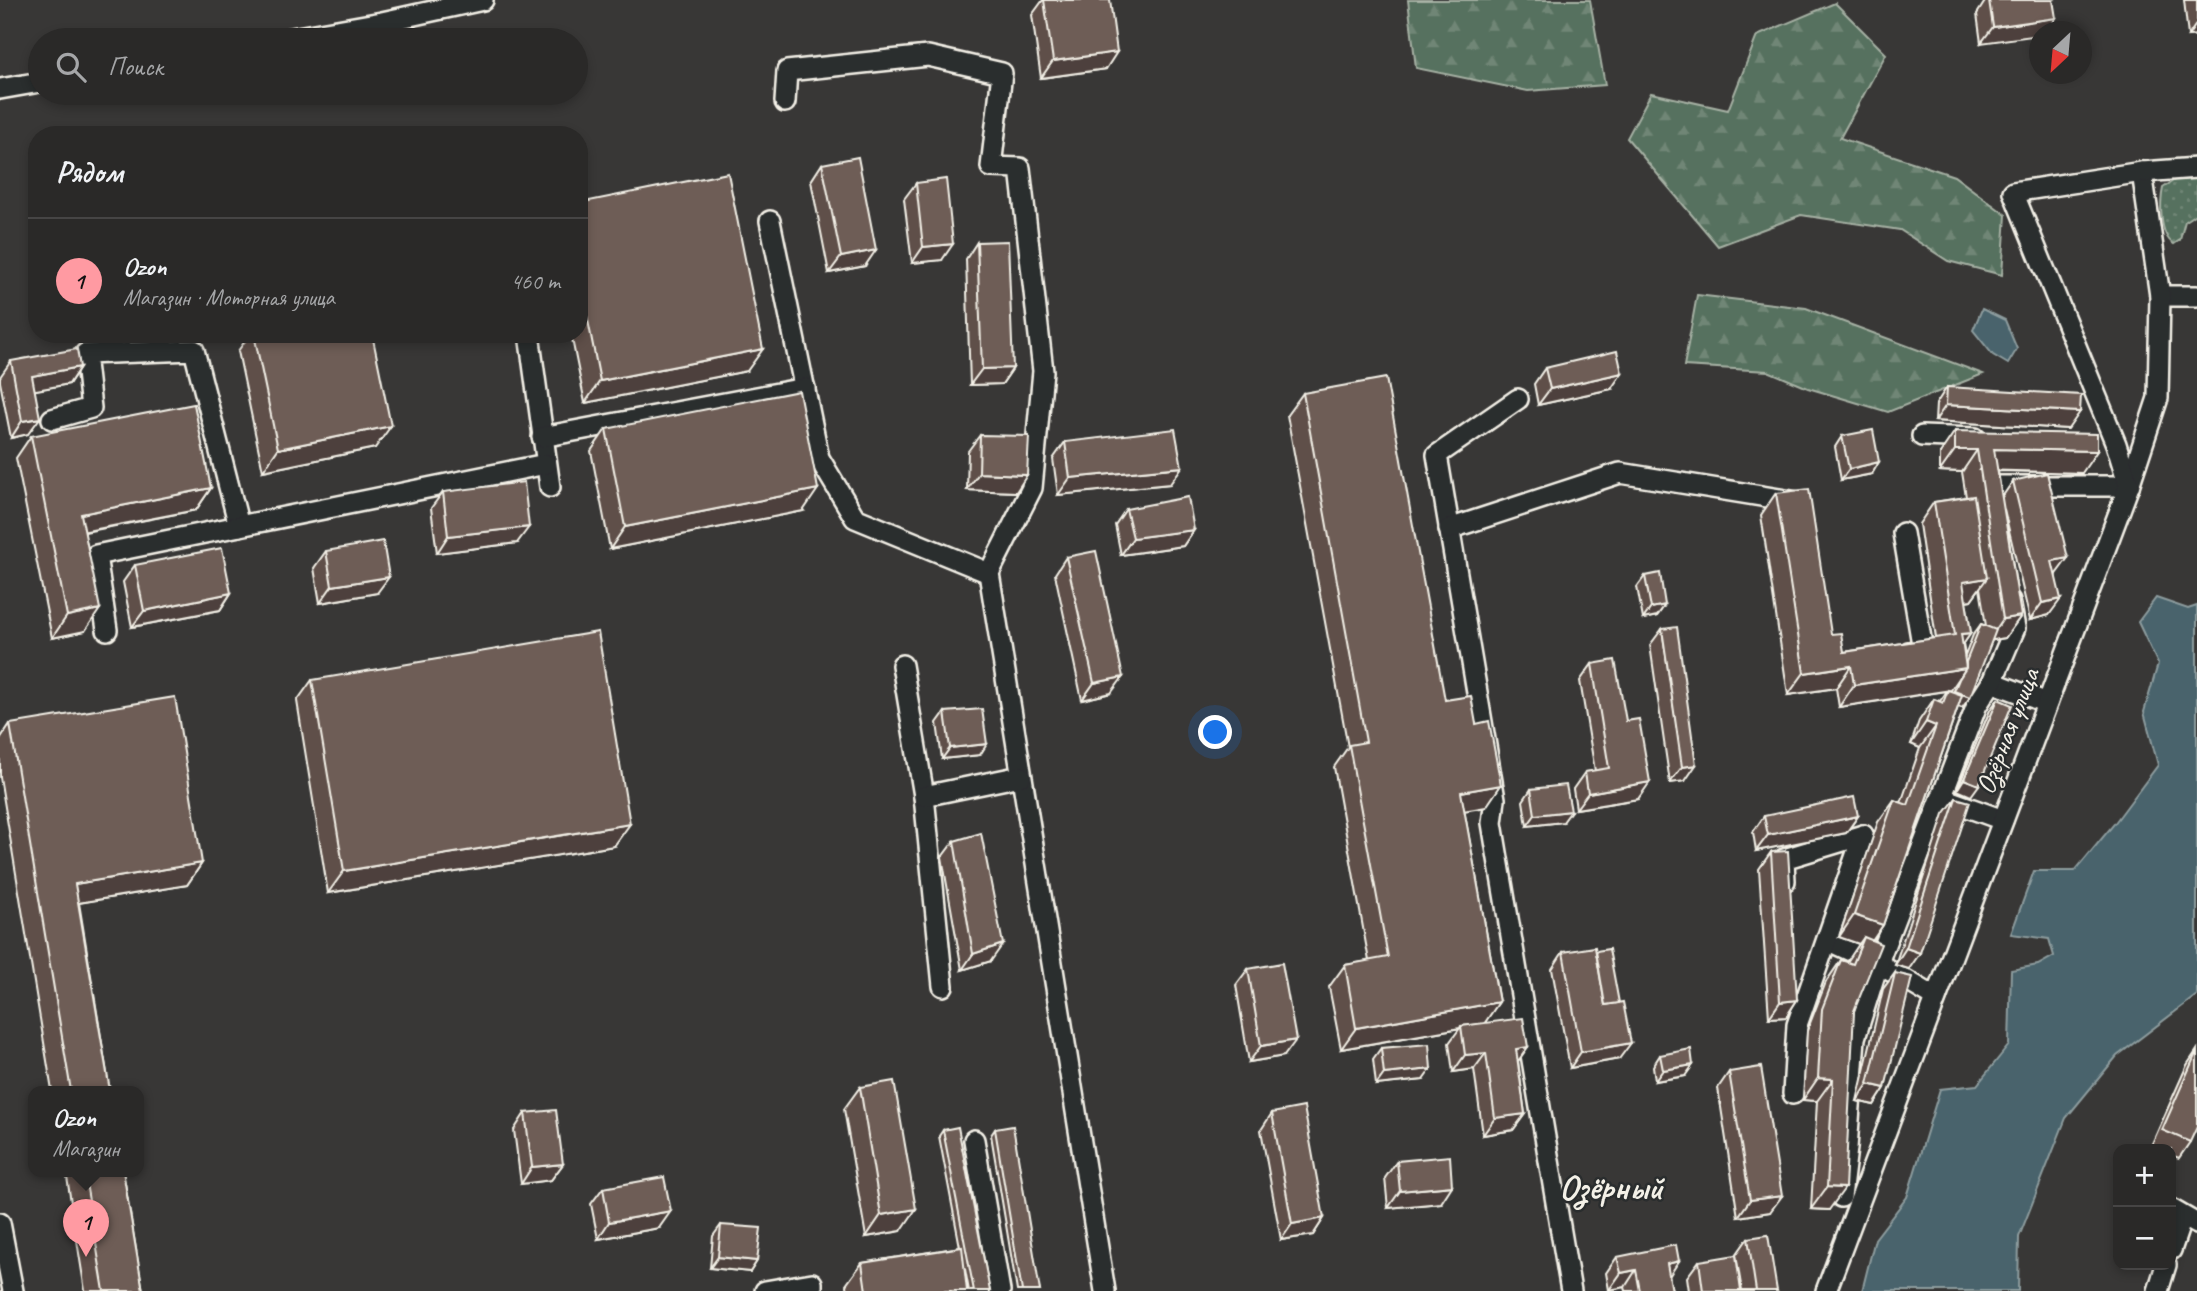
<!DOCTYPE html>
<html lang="ru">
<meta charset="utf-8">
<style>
:root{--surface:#2a2928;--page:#363534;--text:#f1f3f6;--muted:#a5a6a8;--line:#464545;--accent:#ff9aa2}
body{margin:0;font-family:Caveat,sans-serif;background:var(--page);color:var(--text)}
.controls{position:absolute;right:21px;bottom:21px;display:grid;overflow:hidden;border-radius:14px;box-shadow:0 4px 10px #0003}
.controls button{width:63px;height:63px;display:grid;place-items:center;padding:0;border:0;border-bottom:2px solid var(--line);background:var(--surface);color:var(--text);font:35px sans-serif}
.compass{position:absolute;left:2029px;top:21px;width:63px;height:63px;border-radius:50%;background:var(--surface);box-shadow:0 4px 10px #0003;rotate:206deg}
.you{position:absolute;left:1216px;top:733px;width:24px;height:24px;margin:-18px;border:5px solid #fff;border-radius:50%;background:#1a73e8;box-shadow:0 0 0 10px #1a73e833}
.badge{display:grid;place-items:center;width:46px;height:46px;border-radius:50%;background:var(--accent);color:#111;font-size:23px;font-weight:700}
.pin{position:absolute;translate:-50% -58px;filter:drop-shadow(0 2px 4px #0008)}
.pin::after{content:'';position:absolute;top:37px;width:24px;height:21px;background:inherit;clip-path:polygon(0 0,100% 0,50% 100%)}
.popup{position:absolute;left:28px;top:1086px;width:116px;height:91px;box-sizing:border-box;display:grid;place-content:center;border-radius:14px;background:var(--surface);filter:drop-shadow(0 2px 5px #0005);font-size:23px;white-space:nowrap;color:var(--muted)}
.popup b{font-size:26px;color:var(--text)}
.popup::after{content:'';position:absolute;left:50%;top:100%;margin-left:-14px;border:14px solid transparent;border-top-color:var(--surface)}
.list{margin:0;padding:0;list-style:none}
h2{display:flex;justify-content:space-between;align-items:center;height:91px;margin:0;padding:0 28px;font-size:30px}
h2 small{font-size:23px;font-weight:400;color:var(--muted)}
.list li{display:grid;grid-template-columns:46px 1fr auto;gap:21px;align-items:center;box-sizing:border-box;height:126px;padding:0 28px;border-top:2px solid var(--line)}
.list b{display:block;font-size:26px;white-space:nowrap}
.list p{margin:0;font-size:23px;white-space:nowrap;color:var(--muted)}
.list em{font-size:23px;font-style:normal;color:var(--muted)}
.icon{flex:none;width:38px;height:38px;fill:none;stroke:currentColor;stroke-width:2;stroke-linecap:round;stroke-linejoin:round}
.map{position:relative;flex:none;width:2197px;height:1291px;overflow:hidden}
.search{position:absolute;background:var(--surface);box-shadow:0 4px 10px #0003;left:28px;top:28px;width:560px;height:77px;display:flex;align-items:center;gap:18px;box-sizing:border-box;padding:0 24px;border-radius:38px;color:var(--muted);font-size:26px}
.panel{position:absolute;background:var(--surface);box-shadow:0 4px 10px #0003;left:28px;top:126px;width:560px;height:217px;border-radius:28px}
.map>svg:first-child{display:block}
</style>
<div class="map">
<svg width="2197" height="1291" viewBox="0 0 2197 1291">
<defs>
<pattern id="grass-dots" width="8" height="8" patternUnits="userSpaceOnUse" patternTransform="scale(1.75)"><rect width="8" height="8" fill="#57715f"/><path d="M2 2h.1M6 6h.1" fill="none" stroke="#708676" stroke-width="1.8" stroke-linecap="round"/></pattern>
<pattern id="forest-firs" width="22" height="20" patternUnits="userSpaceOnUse" patternTransform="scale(1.75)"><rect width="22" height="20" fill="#57715f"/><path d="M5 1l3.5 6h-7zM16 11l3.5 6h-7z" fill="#708676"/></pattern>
</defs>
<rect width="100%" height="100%" fill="#383736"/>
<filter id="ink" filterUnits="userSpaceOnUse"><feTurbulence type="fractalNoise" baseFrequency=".0143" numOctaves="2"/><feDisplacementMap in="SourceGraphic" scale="14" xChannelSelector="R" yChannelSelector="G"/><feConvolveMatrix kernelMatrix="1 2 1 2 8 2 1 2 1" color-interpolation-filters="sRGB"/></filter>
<g filter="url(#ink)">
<path fill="url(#grass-dots)" stroke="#a6b1a4" stroke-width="2" d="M2197,159V213L2185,221L2180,240L2174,244C2159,236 2160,202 2163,188L2183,174Z"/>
<g fill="url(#forest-firs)" stroke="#a6b1a4" stroke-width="2">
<path d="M1408,0H1590L1605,85L1528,91L1416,68Z"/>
<path d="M1835,3L1886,54L1840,138L1954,176L2006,215L2002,275L1948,261L1900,230L1801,215L1718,246L1627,138L1651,93L1728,110L1757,36Z"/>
<path d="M1697,295L1806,308L1983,374L1888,412L1808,388L1768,371L1684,366Z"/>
</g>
<g fill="#48636c" stroke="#8d9c9e" stroke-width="2">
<path d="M1982,309L2005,320L2017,349L2008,364L1993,355L1973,330Z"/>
<path d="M2156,598L2188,609L2197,606V995L2117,1056L2066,1118L2019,1237L2018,1291H1862L1875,1239L1907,1197L1940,1089L1977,1085L2009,1045L2011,970L2038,965L2054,956L2049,939L2011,934L2034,871H2075L2114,824L2158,765L2144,712L2158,664L2138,622Z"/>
</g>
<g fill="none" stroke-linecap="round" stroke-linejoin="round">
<g stroke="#f4f1e8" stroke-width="24">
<g id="minor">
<path d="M280,40L382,22L483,0"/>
<path d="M0,89L40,82"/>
<path d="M785,102L787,71L928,56L1002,73L991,167L1020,168L1043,371L1032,488L989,573L1105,1291"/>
<path d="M770,221L819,458L855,518L989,573"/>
<path d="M2160,296H2197"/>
<path d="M529,334L550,487"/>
<path d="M1518,399L1437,455L1495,799L1492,823L1571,1291"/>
<path d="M52,419L91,408L85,354L194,350L239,526"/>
<path d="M1922,436L1975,438"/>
<path d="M542,437L805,388"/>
<path d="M1993,502L1991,486H2129L2158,398L2160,296L2142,172"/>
<path d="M1449,529L1620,473L1798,502"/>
<path d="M1903,533L1923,650L1909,652"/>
<path d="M107,630L96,555L546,464"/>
<path d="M902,665L924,796L943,986"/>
<path d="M1992,682L2047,703"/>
<path d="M924,796L1021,776"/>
<path d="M1945,799L2003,820"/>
<path d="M1785,881L1784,859L1863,835"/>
<path d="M1827,940L1879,964L1936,998"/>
<path d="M1793,1094L1797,1025L1863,835"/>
<path d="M974,1140L1000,1291"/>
<path d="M1841,1197L1847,1148L1855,1038L1882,952L1977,705L1992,682L2015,628L2010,601"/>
<path d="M2171,1209L2197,1224"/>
<path d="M0,1223L13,1291"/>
<path d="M2171,1250L2182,1218"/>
<path d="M765,1291L812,1283V1291"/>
<path d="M1826,1291L2129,486L2116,444L2013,192L2142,172L2197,168"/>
<path d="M2158,1291L2166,1265"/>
</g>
</g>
<use href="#minor" stroke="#2a2d2e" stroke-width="19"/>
</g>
<g fill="#5f504a" stroke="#f4f1e8" stroke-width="2" fill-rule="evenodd">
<path d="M1043,0H1110L1106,69L1041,78L1032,15Z"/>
<path d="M1986,0H2053L1981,43L1977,14Z"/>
<path d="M2184,0H2197V35L2188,36Z"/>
<path d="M822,164L865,266L829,273L811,181Z"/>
<path d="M916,183L942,260L912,263L904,199Z"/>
<path d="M579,203L747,371L585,403L571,334H579Z"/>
<path d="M977,242L1013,368L1002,384L970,385L966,259Z"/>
<path d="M250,334H372L375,448L263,471L238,351Z"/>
<path d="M11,361L80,367L69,384L34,390L28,434L11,438L0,382V377Z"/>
<path d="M1545,368L1611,389L1538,405L1534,384Z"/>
<path d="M1947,387L2068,429L1935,421L1936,404Z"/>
<path d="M1303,393L1445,700L1486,807L1464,810L1499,1002L1484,1023L1518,1061L1525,1114L1513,1130L1483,1135L1474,1069L1453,1072L1449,1043L1460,1028L1341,1049L1329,987L1345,965L1369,961L1334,767L1348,747L1287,415Z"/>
<path d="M606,429L803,511L610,549L591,451Z"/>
<path d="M1955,431L2082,473L1998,471L2002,497L2013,481L2056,574L2049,615L2030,620L2004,509L2021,616L2005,638L1992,640L1962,708L1958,707L1883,925L1872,941L1854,1011L1829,1210L1811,1209L1817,1101L1803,1100L1807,1031L1826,982L1841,960L1847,962L1859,944L1839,937L1878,822L1894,800L1901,803L1920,748L1911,744L1919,721L1934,699L1940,701L1947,691L1839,707L1836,688L1788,695L1761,515L1776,493L1831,634L1844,652L1936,638L1919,524L1934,502L1966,497L1962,472L1940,471V453ZM1980,588L1986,626L1981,624L1973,635L1965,656L1963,644L1971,633L1966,601L1971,600Z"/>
<path d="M980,435L1016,492L967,490L968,451Z"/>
<path d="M31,436L211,488L196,510L85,532V631L52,638L16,458Z"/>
<path d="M1842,436L1872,474L1841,480L1835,447Z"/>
<path d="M1065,442L1170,484L1058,495L1053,459Z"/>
<path d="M443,492L517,543L437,553L431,508Z"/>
<path d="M1126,509L1194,530L1183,546L1121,555L1115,525Z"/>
<path d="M326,551L377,593L320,603L314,568Z"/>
<path d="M1066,557L1111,693L1082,700L1055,574Z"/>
<path d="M135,565L231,593L220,610L132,627L123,582Z"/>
<path d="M1645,576L1665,605L1657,616L1643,619L1637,587Z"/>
<path d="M1662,629L1685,781L1670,783L1650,645Z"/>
<path d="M1592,664L1638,799L1576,809L1573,789L1585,772L1595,771L1580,681Z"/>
<path d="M312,680L614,846L328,893L297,701Z"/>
<path d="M1998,699L1971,796L1957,790L1990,710Z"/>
<path d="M945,712L980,755L942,759L937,723Z"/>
<path d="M10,724L202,863L187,885L79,903L110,1091H52L0,777V739Z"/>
<path d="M1531,789L1563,822L1527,826L1523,801Z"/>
<path d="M1956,798L1909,969L1895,965L1944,814Z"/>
<path d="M1764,816H1858L1846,833L1756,851L1753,832Z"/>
<path d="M954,841L991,961L962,970L942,857Z"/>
<path d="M1771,852L1797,1000L1786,1017L1769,1018L1759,869Z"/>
<path d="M1563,952L1619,1059L1570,1068L1552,969Z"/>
<path d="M1248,969L1284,1056L1249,1062L1236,985Z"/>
<path d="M1895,973L1885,1088L1874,1105L1857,1101L1883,989Z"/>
<path d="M1381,1048L1423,1080L1376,1085L1373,1059Z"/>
<path d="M2197,1050L2190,1142L2179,1158L2171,1155V1149H2158L2151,1146L2187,1065Z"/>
<path d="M1660,1055L1685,1076L1655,1081L1653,1066Z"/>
<path d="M1729,1072L1770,1212L1738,1217L1718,1088Z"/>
<path d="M860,1087L901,1231L866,1237L844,1109Z"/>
<path d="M525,1113L563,1164L551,1180L521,1184L514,1130Z"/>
<path d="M1272,1113L1324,1218L1313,1235L1281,1240L1261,1130Z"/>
<path d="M995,1129L1040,1291H1017L991,1135Z"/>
<path d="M943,1130L990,1291H969L965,1269L967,1291H847L846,1285L862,1263L960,1247L939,1136Z"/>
<path d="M1397,1161L1441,1203L1388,1208L1385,1178Z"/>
<path d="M66,1171H123L143,1291H85Z"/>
<path d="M603,1188L659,1228L598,1239L591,1204Z"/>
<path d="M721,1225L757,1261L750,1272L710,1268L713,1236Z"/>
<path d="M1748,1238L1777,1291H1742L1736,1255Z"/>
<path d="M1617,1257L1669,1276L1672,1291H1626L1625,1287L1609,1290L1606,1273Z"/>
<path d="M1699,1261L1741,1291H1689L1687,1277Z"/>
</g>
<g fill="#4d413c" stroke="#f4f1e8" stroke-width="2">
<path d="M2056,18L2047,32H2040V35L1981,43L1993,27Z"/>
<path d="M2197,23V35L2188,36Z"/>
<path d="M1117,52L1106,69L1041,78L1053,61Z"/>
<path d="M953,244L942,260L912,263L923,247Z"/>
<path d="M876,250L865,266L829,273L841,257Z"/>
<path d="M763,349L747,371L585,403L600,381Z"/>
<path d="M80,367L69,384L20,393L32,376Z"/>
<path d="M1013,368L1002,384L970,385L982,369Z"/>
<path d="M1622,373L1611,389L1538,405L1550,389Z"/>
<path d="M1946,405L2080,412L2068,429L1935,421Z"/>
<path d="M40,418L28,434L11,438L22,421Z"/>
<path d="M391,426L375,448L263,471L278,449Z"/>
<path d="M1994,449L2097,451L2082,473L1979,470Z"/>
<path d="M1955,450H1977L1962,472L1940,471Z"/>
<path d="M1879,462L1872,474L1841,480L1849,469Z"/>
<path d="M1182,467L1170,484L1058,495L1070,478Z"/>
<path d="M979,473L1027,475L1016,492L967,490Z"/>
<path d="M211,488L196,510L66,535L81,514Z"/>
<path d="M818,489L803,511L610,549L625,527Z"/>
<path d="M529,527L517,543L437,553L448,536Z"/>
<path d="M1194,530L1183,546L1121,555L1133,538Z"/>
<path d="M2068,558L2056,574L2041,578L2052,561Z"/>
<path d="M389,577L377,593L320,603L332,586Z"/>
<path d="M1987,578L1971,600L1950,603L1963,582Z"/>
<path d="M231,593L220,610L132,627L144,611Z"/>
<path d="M2061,599L2049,615L2030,620L2042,603Z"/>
<path d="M1665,605L1657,616L1643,619L1651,608Z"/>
<path d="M100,609L85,631L52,638L67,616Z"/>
<path d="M2021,616L2005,638L1988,641L2003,619Z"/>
<path d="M1971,633L1956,655L1961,634Z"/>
<path d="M1851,666L1836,688L1788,695L1804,673Z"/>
<path d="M1966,668L1951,690L1839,707L1854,685Z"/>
<path d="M1123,677L1111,693L1082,700L1094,683Z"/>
<path d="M1954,691L1970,697L1962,708L1947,702Z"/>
<path d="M1926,722L1936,726L1920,748L1911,744Z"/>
<path d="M987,744L980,755L942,759L950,748Z"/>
<path d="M1696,765L1685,781L1670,783L1682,767Z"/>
<path d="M1964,779L1979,785L1971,796L1957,790Z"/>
<path d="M1650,782L1638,799L1576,809L1588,793Z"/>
<path d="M1501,785L1486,807L1446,814L1461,792Z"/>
<path d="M1571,811L1563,822L1527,826L1535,815Z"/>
<path d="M1858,816L1846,833L1756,851L1768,835Z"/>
<path d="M630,824L614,846L328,893L344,871Z"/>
<path d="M202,863L187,885L60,906L75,884Z"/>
<path d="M1854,915L1883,925L1868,947L1864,937L1859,944L1839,937Z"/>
<path d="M1003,944L991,961L962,970L973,954Z"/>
<path d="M1906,948L1920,953L1909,969L1895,965Z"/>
<path d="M1797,1000L1786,1017L1769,1018L1780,1002Z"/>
<path d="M1499,1002L1484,1024L1461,1026L1460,1028L1341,1049L1356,1028Z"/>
<path d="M1296,1040L1284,1056L1249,1062L1261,1046Z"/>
<path d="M1631,1043L1619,1059L1570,1068L1581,1052Z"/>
<path d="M1528,1047L1516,1064V1049Z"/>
<path d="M1486,1053L1474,1069L1453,1072L1465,1055Z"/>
<path d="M1693,1065L1685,1076L1655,1081L1663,1070Z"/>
<path d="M1431,1069L1423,1080L1376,1085L1384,1074Z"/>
<path d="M1818,1078L1833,1079L1817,1101L1803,1100Z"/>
<path d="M1868,1084L1885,1088L1874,1105L1857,1101Z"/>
<path d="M1525,1114L1513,1130L1483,1135L1495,1118Z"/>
<path d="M563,1164L551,1180L521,1184L532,1167Z"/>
<path d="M1452,1186L1441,1203L1388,1208L1400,1191Z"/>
<path d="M1827,1187L1845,1188L1829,1210L1811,1209Z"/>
<path d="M1782,1196L1770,1212L1738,1217L1750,1200Z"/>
<path d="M916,1209L901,1231L866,1237L881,1215Z"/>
<path d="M671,1211L659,1228L598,1239L609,1222Z"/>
<path d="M1324,1218L1313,1235L1281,1240L1292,1224Z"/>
<path d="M718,1257L757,1261L750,1272L710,1268Z"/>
<path d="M1679,1261L1668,1278L1667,1264Z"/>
<path d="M1636,1270L1625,1287L1609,1290L1621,1273Z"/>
</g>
<g fill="#6e5d56" stroke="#f4f1e8" stroke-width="2">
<path d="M1044,0H1110L1117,52L1053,61Z"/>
<path d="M1989,0H2053L2056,18L1993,27Z"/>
<path d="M858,157L876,250L841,257L822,164Z"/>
<path d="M728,173L763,349L600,381L579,275V203Z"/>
<path d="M946,179L953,244L923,247L916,183Z"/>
<path d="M1008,241L1013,368L982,369L977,242Z"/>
<path d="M254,334H372L391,426L278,449Z"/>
<path d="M77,349L80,367L32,376L40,418L22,421L11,361Z"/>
<path d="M1617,351L1622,373L1550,389L1545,368Z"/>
<path d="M1386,378L1445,700L1471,696L1476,724L1489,721L1501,785L1461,792L1499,1002L1356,1028L1345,965L1388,957L1349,745L1366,742L1303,393Z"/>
<path d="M1947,387L2081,395L2080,412L1946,405Z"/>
<path d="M799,391L818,489L625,527L606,429Z"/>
<path d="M194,404L211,488L81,514L100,609L67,616L31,436Z"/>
<path d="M1175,429L1182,467L1070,478L1065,442Z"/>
<path d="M1873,430L1879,462L1849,469L1842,436Z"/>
<path d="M1955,431L2097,434V451L1994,449L2021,616L2003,619L1977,450H1955Z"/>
<path d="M980,435L1029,436L1027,475L979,473Z"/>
<path d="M2047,473L2068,558L2052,561L2061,599L2042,603L2013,481Z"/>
<path d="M524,482L529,527L448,536L443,492Z"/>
<path d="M1809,489L1831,634L1841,633L1844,652L1955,635L1934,502L1974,496L1987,578L1963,582L1971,633L1961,634L1966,668L1854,685L1851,666L1804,673L1776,493Z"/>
<path d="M1188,497L1194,530L1133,538L1126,509Z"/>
<path d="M383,541L389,577L332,586L326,551Z"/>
<path d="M222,548L231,593L144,611L135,565Z"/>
<path d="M1096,551L1123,677L1094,683L1066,557Z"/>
<path d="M1660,573L1665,605L1651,608L1645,576Z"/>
<path d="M1981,624L1996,630L1970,697L1954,691L1959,679L1966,668V662Z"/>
<path d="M1677,627L1696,765L1682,767L1662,629Z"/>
<path d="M598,632L630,824L344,871L312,680Z"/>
<path d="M1615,660L1626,721L1639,719L1650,782L1588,793L1585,772L1609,768L1592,664Z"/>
<path d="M1948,690L1962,695L1883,925L1854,915L1894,800L1908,805L1936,726L1926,722L1934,699L1943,703Z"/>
<path d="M175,697L202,863L75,884L110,1091H71L10,724Z"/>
<path d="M1998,699L2012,705L1979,785L1964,779Z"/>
<path d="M982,709L987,744L950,748L945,712Z"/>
<path d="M1566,785L1571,811L1535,815L1531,789Z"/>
<path d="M1854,797L1858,816L1768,835L1764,816Z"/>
<path d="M1956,798L1970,802L1920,953L1906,948Z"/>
<path d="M981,833L1003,944L973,954L954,841Z"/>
<path d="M1788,851L1797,1000L1780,1002L1771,852Z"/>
<path d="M1864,937L1881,944L1854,1011L1845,1188L1827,1187L1833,1079L1818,1078L1822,1009L1841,960L1853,964Z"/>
<path d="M1595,947L1605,1005L1623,1002L1631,1043L1581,1052L1563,952Z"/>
<path d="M1609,949L1619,1003L1605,1005L1596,951Z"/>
<path d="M1282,963L1296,1040L1261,1046L1248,969Z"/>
<path d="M1895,973L1912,977L1885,1088L1868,1084Z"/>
<path d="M1523,1018L1528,1047L1516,1049L1525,1114L1495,1118L1486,1053L1465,1055L1461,1026Z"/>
<path d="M1429,1044L1431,1069L1384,1074L1381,1048Z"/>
<path d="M1691,1049L1693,1065L1663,1070L1660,1055Z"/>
<path d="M2197,1051V1127L2190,1142L2162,1130Z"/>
<path d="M1761,1067L1782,1196L1750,1200L1729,1072Z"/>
<path d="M894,1081L916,1209L881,1215L860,1087Z"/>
<path d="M1304,1107L1324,1218L1292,1224L1272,1113Z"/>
<path d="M556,1110L563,1164L532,1167L525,1113Z"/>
<path d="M1013,1126L1040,1291H1022L995,1129Z"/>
<path d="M958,1127L990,1291H974L943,1130Z"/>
<path d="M1450,1156L1452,1186L1400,1191L1397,1161Z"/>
<path d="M84,1171H123L143,1291H104Z"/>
<path d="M664,1177L671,1211L609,1222L603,1188Z"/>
<path d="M721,1225L761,1228L757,1261L718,1257Z"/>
<path d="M1768,1235L1777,1291H1756L1748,1238Z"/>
<path d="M1676,1245L1679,1261L1667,1264L1672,1291H1640L1636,1270L1621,1273L1617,1257Z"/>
<path d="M962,1247L967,1291H866L862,1263Z"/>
<path d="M1736,1255L1741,1291H1703L1699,1261Z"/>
</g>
</g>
<g text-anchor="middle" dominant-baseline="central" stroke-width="5" stroke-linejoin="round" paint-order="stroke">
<g font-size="28" fill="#f4f1e8" stroke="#2a2d2e">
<text transform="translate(2007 731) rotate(-69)">Озёрная улица</text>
</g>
<g font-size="35" font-weight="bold" fill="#f4f1e8" stroke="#2a2d2e">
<text x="1611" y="1187">Озёрный</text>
</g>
</g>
</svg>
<div class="controls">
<button>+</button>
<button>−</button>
</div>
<svg class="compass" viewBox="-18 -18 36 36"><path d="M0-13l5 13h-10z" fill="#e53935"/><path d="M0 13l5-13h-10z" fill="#a5a6a8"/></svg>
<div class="you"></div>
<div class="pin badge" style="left:86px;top:1257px">1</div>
<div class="popup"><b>Ozon</b>Магазин</div>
<div class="search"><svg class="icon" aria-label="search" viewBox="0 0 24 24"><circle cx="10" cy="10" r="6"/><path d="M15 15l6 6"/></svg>Поиск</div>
<section class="panel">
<h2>Рядом<small></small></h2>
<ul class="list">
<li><span class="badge">1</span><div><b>Ozon</b><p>Магазин · Моторная улица</p></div><em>460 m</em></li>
</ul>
</section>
</div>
